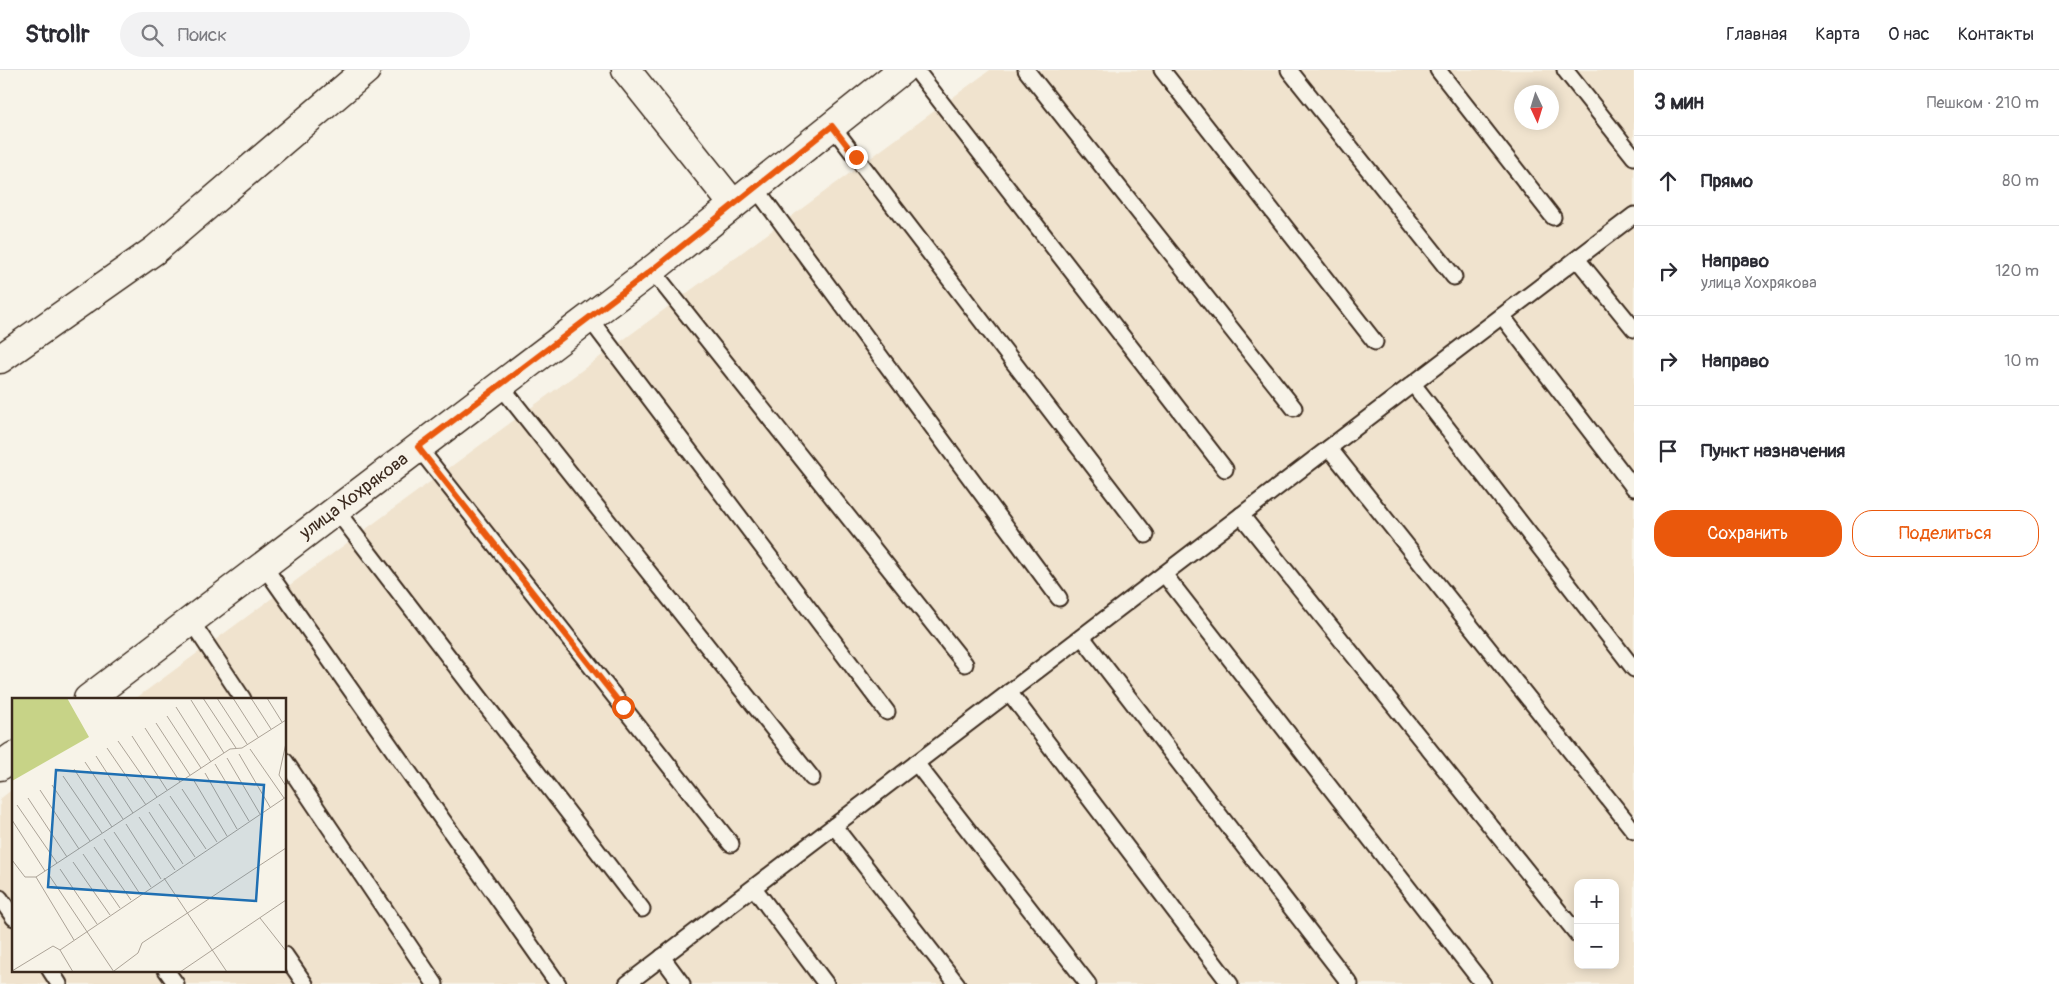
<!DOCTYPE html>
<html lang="ru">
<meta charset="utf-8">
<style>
:root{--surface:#fff;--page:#f2f2f3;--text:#2b2b33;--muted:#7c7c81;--line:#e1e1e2;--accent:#ea580c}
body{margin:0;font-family:Pangolin,sans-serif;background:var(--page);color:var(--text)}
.controls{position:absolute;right:15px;bottom:15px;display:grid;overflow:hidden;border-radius:10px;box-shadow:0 2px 12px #0003}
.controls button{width:45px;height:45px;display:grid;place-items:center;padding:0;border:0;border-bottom:1px solid var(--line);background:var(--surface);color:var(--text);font:25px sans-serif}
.compass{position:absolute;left:1514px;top:15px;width:45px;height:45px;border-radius:50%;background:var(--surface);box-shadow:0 2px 12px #0003;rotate:176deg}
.stop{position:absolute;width:15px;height:15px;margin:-11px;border:4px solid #ea580c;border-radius:50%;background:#fff}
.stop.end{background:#ea580c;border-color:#fff;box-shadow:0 1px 5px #0008}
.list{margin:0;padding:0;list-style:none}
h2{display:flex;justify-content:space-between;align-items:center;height:65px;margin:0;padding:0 20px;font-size:21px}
h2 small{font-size:16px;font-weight:400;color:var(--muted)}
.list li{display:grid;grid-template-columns:32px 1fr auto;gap:15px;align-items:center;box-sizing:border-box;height:90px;padding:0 20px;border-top:1px solid var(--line)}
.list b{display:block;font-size:19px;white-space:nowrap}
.list p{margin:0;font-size:16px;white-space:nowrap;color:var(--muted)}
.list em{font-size:16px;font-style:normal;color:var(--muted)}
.actions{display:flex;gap:10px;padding:15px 20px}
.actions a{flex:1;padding:11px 0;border:1px solid var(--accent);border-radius:20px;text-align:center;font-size:18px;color:var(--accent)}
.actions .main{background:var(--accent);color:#fff}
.icon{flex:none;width:28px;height:28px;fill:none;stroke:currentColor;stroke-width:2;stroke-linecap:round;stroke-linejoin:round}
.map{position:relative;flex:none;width:1634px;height:914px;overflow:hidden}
header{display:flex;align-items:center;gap:30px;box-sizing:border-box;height:70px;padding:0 25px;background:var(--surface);border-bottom:1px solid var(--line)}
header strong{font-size:24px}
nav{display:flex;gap:28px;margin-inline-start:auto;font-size:18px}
.search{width:350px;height:45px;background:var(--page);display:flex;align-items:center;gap:12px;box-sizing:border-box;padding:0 18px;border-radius:28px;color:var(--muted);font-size:19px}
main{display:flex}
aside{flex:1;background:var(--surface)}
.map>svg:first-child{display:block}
</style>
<header>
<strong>Strollr</strong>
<div class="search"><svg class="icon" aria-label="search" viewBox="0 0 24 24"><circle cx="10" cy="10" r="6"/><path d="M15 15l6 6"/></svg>Поиск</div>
<nav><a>Главная</a><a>Карта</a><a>О нас</a><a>Контакты</a></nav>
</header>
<main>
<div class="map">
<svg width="1634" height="914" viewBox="0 0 1634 914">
<rect width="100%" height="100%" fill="#f7f3e8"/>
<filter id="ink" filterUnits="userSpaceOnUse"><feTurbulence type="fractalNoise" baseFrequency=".02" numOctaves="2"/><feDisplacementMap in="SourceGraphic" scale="10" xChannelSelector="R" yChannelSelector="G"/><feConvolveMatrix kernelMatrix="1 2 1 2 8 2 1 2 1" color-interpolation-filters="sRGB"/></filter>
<g filter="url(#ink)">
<path fill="#f0e3ce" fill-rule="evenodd" d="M990,0H1634V914H0V729L14,718V900H285V629H135ZM1522,22H1552V52H1522ZM1578,813H1615V895H1578Z"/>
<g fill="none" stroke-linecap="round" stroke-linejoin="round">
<g stroke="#3b2a1e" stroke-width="19">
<g id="service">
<path d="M916,0L1225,399"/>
<path d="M1026,0L1294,338"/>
<path d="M1162,0L1375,272"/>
<path d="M1289,0L1454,207"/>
<path d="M1438,0L1553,147"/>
<path d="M1565,0L1634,87"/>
<path d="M832,56L1146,465"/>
<path d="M755,117L1059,528"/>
<path d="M1577,189L1634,259"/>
<path d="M652,200L965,594"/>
<path d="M1502,246L1634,418"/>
<path d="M589,248L887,642"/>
<path d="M1413,314L1634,599"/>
<path d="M500,315L812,708"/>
<path d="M418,377L731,774"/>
<path d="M1329,378L1634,761"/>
<path d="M336,440L642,839"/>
<path d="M1241,445L1578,865"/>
<path d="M263,495L558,914"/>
<path d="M1164,504L1483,914"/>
<path d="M191,551L243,629"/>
<path d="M1082,567L1350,914"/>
<path d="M1009,622L1230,914"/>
<path d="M285,691L435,914"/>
<path d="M916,693L1088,914"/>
<path d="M834,756L957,914"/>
<path d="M754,818L826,914"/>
<path d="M0,828L14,848"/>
<path d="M285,885L305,914"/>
<path d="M662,887L682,914"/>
<path d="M50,900L59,914"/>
<path d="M166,900L176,914"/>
<path d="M627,914L1634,145"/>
</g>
</g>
<g stroke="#3b2a1e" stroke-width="31">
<g id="minor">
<path d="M626,0L733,134"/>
<path d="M0,289L155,180L366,0"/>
<path d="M88,629L652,200L902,0"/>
<path d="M0,696L14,686"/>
</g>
</g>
<use href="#service" stroke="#f7f3e8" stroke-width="15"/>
<use href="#minor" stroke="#f7f3e8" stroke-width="28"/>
</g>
</g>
<g fill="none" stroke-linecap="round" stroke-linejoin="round" filter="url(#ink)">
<path stroke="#ea580c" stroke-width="6" d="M623,637L418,377L652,200L832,56L856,87"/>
</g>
<g text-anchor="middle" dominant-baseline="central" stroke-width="4" stroke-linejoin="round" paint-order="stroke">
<g font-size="18" fill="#3b2a1e" stroke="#f7f3e8">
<text transform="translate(354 426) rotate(-37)">улица Хохрякова</text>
</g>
</g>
<g transform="translate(12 628)">
<rect width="274" height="274" fill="#f7f3e8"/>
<path d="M0,0H55L77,39L0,83Z" fill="#c7d387"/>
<path fill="none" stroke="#aca397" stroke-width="1" d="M191,0L224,50M205,0L235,46M221,0L246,39M239,0L259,31M255,0L270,24M179,2L212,55M164,9L199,64M155,18L189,70M144,25L178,77M133,30L168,84M120,38L155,92M106,43L145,99M274,45L267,77L274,88M95,50L134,107M238,51L272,100M227,56L258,109M84,58L121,115M215,60L248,116M73,64L111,121M203,66L237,123M62,71L100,129M193,75L225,131M51,78L90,135M181,81L215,138M40,87L78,143M170,91L205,144M28,92L67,151M158,98L194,151M16,100L55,159M147,106L183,159M5,107L45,165M137,114L171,166M127,119L163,172M0,122L33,173M114,126L149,181M102,134L139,189M92,141L128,196M82,149L119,202M71,156L108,210M0,162L13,179H24M61,164L98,217M48,171L85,226M37,177L102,274M152,180L215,274M248,220L274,253M62,242L24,179L218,51L230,50L274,22M0,273L41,248L48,252M102,273L126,255L130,245L274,150M61,274L48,252L274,99M168,274L274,202"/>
<path fill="#1f6fb2" fill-opacity="0.15" stroke="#1f6fb2" stroke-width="2.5" d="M44,72L252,87L244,203L36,189Z"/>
<rect width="274" height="274" fill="none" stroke="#3b2a1e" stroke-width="2.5"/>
</g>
</svg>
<div class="controls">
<button>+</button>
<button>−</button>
</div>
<svg class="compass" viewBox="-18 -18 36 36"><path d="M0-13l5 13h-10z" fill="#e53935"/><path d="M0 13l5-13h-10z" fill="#7c7c81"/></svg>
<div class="stop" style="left:623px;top:637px"></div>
<div class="stop end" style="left:856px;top:87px"></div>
</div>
<aside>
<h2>3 мин<small>Пешком · 210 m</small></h2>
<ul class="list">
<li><svg class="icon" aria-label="ahead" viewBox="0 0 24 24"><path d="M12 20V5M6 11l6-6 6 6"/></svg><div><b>Прямо</b></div><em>80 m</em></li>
<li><svg class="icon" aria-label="right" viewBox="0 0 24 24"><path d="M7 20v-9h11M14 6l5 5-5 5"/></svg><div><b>Направо</b><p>улица Хохрякова</p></div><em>120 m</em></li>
<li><svg class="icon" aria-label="right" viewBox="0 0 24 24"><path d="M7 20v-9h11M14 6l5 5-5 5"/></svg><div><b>Направо</b></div><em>10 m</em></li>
<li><svg class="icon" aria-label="arrive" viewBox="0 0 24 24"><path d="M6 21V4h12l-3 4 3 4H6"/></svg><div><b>Пункт назначения</b></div></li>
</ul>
<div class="actions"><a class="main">Сохранить</a><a>Поделиться</a></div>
</aside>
</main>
